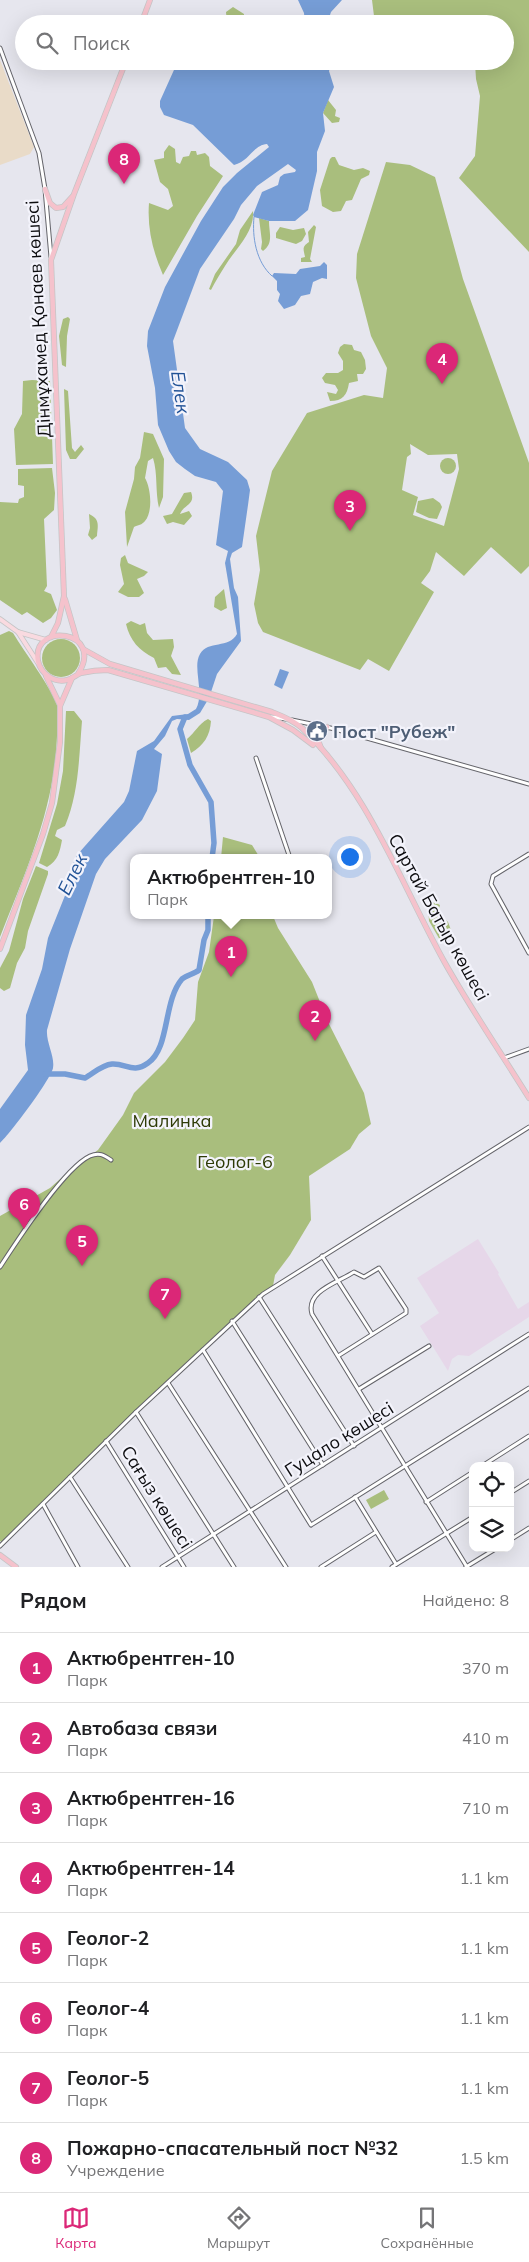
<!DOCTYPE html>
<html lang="ru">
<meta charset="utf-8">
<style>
:root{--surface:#fff;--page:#f2f2f2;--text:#202124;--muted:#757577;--line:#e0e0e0;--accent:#db2777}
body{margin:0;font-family:Mulish,sans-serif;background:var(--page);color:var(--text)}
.controls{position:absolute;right:15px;bottom:15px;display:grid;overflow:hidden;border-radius:10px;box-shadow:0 5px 20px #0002}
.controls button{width:45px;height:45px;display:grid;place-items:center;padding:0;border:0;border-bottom:1px solid var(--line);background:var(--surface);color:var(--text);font:25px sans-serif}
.you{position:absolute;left:349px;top:856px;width:18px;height:18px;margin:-12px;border:4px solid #fff;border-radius:50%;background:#1a73e8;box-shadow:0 0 0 8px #1a73e833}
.badge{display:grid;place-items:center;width:32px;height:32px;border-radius:50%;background:var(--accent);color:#fff;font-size:16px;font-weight:700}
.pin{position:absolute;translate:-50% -41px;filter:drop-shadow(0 1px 2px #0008)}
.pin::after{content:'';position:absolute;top:26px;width:18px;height:15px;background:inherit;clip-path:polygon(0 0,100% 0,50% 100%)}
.popup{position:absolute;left:130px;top:854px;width:202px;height:65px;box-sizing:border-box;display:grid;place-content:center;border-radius:10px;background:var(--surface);filter:drop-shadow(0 1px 4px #0005);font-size:16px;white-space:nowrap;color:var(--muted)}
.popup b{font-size:19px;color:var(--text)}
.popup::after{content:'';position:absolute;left:50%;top:100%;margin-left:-10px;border:10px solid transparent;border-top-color:var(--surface)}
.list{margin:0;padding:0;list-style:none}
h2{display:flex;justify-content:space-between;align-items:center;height:65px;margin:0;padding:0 20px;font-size:21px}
h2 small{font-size:16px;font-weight:400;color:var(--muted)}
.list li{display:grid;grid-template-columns:32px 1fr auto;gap:15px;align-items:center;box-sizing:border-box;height:70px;padding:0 20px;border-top:1px solid var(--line)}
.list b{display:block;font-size:19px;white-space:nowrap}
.list p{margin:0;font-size:16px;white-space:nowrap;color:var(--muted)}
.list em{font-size:16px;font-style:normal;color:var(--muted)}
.icon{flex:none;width:28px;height:28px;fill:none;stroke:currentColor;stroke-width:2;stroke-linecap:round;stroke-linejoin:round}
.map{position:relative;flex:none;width:529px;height:1567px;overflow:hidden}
.search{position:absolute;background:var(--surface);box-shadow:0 5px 20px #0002;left:15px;right:15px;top:15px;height:55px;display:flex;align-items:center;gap:12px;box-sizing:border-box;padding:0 18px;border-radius:28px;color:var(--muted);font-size:19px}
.sheet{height:625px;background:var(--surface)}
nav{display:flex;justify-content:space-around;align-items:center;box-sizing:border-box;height:70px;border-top:1px solid var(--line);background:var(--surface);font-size:14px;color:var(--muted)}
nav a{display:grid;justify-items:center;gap:2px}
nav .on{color:var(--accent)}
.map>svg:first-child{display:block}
</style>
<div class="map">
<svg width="529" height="1567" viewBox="0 0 529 1567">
<rect width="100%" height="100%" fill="#e6e6ee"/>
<path fill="#e6d7e9" d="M478,1239L499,1273L498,1274L518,1309L529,1302V1317L469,1356L458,1355L452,1359L448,1371L420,1326L439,1313L417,1278Z"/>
<path fill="#e9dbc8" d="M0,60L34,147L30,154L0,165Z"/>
<g fill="#a9be7d" fill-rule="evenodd">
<path d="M372,0H529V252L459,178L475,156L480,96L476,79L475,63L463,61H505V24H375Z"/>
<path d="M233,7L244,14V24H227L226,12Z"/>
<path d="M328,100L336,110L335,116L340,118L339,122L332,123L323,113Z"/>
<path d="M169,145L175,149L176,162L180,164L183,157L189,156L191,151H196L197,155L205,153L209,157L210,166L223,176L197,216L163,275C153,252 147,228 149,203L168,210L173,206L168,189L160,182L154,160L164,158V152Z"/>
<path d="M332,157H335L339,165L354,170L363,168L370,171L369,175L361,179L352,200L346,201L341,211L333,212L322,206L320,190L330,159Z"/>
<path d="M386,162L410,165L435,177L463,279L529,463V566L521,574L491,547L464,576L436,552L430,571L421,583L434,592L389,671L368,659L360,670L263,632L258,623L254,604L260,570L256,536L272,471L307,413L364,395L383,398L387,368L371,336L356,278L357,254ZM410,444L428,455L457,454L459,469L444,526L413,515L418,497L402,490L407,457L411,454Z"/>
<path d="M253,211C255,232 235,249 225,266C220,274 215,282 211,290L209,289L215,274L236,244L240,230Z"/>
<path d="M259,218L269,221C269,233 274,243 263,251L261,249L262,242Z"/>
<path d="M314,225L316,227L310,259L312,262H301V258L305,257C304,250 301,247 309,242L308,232Z"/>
<path d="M280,227L293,230L304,228L306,234L302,241L296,244L276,238V233Z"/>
<path d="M68,317L70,319L67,336L66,367L62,365L59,336L63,319Z"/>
<path d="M344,344L352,345L354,350L361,352L365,360L366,369L363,374H357L358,381L349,383C347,395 343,401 330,401L327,392L336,394L338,390L335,385L325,383L322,378L326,373H338L343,370V361L338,353L340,347Z"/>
<path d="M32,380L50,381L53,464L16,465L14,429L22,414L23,381Z"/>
<path d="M64,389L68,391L72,448L75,452L81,445L84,449L76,459H70L66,450Z"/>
<path d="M144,432L153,434L164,459L163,497L159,508C155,491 158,474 153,458L148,461L145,478C151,488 153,512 145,521C142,525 138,525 134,527L127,547L125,512L134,479L135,467L140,458Z"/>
<circle cx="448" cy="466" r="8"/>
<path d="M52,468L55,493L54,510L44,519L47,586L44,591L51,594L57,610L51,618L43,623L27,612L22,615L0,600V502L18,503L19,499L24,497V486L18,485V469Z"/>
<path d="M191,492C196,505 184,504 180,514L189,511L192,516L184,525L173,522L167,524L163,516L172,514L184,493Z"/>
<path d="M433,498L440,503L442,507L437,519L429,518L416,512L418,501Z"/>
<path d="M89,514C100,519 98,525 97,536L92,540L88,535L90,528Z"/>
<path d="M125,555L128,563L148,572L144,576L137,579L144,593L139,597H128L118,592L124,584L120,565L121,558Z"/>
<path d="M224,589L227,608L221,611L214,607L215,597Z"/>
<path d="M131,621L140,625L145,623L147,633L153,640L173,639L174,647L171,656L181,675L172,674L166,667L158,668L154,658C139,650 130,641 126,624Z"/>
<path d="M9,631L13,633C25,653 49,684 57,705C60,714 57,726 57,736C55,807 26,871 0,937V635Z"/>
<circle cx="61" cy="658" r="19"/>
<path d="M66,711H74L82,721C79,756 79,793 65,826L57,830L55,836L62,840C60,851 58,861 47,867L39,863L57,804L63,771Z"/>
<path d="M208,719L211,721C210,736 204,745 191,753L187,739C195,733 198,724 208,719Z"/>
<path d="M223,837L252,845L260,858H221Z"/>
<path d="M36,866L48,871V874L28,931L25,948L17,963L10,988L4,991L0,988V968L9,951L23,899Z"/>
<path d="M434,902L440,905L438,912L448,922L451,930H447L441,925L444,940H440L429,921L428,906Z"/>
<path d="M214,916H273L278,928L312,982L328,1022L364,1093L371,1124L359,1134L350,1149L309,1176L311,1220L290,1255L275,1275L273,1286L261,1294L3,1543L0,1541V1216L50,1188L75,1166L98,1150L123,1115L134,1093L165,1062L183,1038L195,1020L198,982L209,952Z"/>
<path d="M384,1490L389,1499L371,1509L366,1500Z"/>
</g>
<g fill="#769dd6">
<path d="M298,0H342L331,12L327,24H305L304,13Z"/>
<path d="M178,61H333L329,71L334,87L323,113L325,131L317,152V171L308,210L295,221H269L254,217L253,215L262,192L278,185L280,177L284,174L295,172L296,170L288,164L257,186L241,205L234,219L200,269L173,341L185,428L200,449L228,462L247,480L250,490L248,505L242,547L232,553L230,559L234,588L238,597L241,641L217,674L209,698L200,713L189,720L177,719L172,721L165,736L154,749L162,754L157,791L142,820L105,859L96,874L70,949L47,1030C46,1043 55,1056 53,1068C51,1079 10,1134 0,1143V1109L28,1070L25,1045L26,1015L42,969L48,938L66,893L72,866L77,855L124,802L129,791L137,751L154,741L172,716L188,714L196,709C205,693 192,667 200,654C208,640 229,649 237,634L225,563L228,551L216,545L223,491L216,482L195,476L185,469L176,462L169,451L158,425L155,388L147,346L148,331L165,287L201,221L223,187L237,173L269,147L267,144C253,145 249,162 234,165L193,125L164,115L160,107V101Z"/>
<path d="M324,262L327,265V279L322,278L313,282L310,294L301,296L295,305L284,309L278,301L280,294L277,290V281L272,276L274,273L296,274L300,269L320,266Z"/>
<path d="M280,669L289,672L282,689L274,685Z"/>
</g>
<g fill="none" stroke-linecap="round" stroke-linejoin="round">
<path stroke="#769dd6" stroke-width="1" d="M254,217C252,237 256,262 272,276"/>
<g stroke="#769dd6" stroke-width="5.5">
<path d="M185,717L180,729L190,765L211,802L214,843L212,858"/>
<path d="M45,1074H65L85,1078C93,1074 101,1065 112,1064C126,1063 133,1074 148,1063C170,1048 163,1001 182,979C187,975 194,974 199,970L204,940L208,930V916"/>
</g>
<g stroke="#64646a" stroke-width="5">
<g id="minor">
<path d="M0,48L39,153L45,189L51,257"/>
<path d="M272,717L286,719"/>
<path d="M292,720L335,729L529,784"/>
<path d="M256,758L290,858"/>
<path d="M529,854L493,876L491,884L529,953"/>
<path d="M504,1058L529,1049"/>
<path d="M322,1256L372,1334"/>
<path d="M0,1267C17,1241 64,1168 90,1156C99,1152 104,1155 111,1160"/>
<path d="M259,1297L354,1446"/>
<path d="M232,1321L323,1465"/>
<path d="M203,1350L311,1525L529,1388"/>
<path d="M338,1356L406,1313V1309L379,1268L364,1277L354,1272C339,1282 305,1291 312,1314L467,1567"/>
<path d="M168,1383L286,1567"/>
<path d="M359,1389L429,1346"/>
<path d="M136,1412L234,1567"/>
<path d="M106,1441L184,1567"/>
<path d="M482,1466L529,1436"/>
<path d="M70,1477L128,1567"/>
<path d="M510,1493L529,1481"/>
<path d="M355,1497L396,1564"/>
<path d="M426,1502L473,1472"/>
<path d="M43,1504L78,1567"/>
<path d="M510,1540L529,1528"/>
<path d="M0,1546L136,1412L263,1294L529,1127"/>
<path d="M162,1567L529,1334"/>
<path d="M321,1567L376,1532"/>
<path d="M392,1567L473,1517"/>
<path d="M466,1567L497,1548"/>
</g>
</g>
<g stroke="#c5c5c6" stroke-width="5.5">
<g id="major">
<path d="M0,619L18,632L46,640"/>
<path d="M18,632L38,663"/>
</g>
</g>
<g stroke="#c5c5c6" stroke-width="6">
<g id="highway">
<path d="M141,24L150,0"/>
<path d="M45,189L50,203L56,208L63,207L72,197"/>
<path d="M65,599L77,640"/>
<path d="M51,637L58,623L64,596L51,260L74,194L126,61"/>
<path d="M83,649L110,664L272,712C282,716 293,720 302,728C369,792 401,884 445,963C471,1009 501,1053 529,1098"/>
<path d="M78,674C106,630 31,621 38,661C41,674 54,683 67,680C72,679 76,675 81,673C90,671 99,670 108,670L269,717L293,730L313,745"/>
<path d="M46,676L60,705"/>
<path d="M321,748L318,740L319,733L327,727"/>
<path d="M0,949L43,834L52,803L60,742V706L72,678"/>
<path d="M0,1555L16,1567"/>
</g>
</g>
<use href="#minor" stroke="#fff" stroke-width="3"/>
<use href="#major" stroke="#f9dae0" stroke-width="4"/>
<use href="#highway" stroke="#f5c2cc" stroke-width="4.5"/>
</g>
<defs>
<g id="civic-disc" transform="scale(1.125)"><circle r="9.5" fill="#5c6f8a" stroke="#f3f3fb"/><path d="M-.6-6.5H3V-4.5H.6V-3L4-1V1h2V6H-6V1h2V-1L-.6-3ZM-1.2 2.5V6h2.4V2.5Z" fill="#fff"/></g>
</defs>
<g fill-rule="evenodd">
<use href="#civic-disc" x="317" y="731"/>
</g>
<g text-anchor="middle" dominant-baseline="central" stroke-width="4.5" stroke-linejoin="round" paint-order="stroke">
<g font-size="18" fill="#0d0d10" stroke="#f3f3fb">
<text transform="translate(38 319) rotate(-93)">Дінмұхамед Қонаев көшесі</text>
<text transform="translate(439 917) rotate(61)">Сартай Батыр көшесі</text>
<text transform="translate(339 1439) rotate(-32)">Гуцало көшесі</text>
<text transform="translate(157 1497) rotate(58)">Сағыз көшесі</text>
</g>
<g font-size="18" font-weight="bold" fill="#4e5e75" stroke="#f3f3fb" text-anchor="start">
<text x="333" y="731">Пост "Рубеж"</text>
</g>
<g font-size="18" fill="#2e3b06" stroke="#f3f3fb">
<text x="172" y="1120">Малинка</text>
<text x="235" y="1161">Геолог-6</text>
</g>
<g font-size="19" font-style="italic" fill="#215296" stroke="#f3f3fb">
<text transform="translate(181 392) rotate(82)">Елек</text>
<text transform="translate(72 874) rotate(-64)">Елек</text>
</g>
</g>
</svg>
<div class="controls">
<button><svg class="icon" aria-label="locate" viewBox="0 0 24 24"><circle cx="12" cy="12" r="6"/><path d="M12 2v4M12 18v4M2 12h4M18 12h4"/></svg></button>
<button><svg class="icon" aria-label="layers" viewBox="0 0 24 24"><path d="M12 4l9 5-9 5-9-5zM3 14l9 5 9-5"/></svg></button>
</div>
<div class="you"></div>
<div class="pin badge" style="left:231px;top:977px">1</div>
<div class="popup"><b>Актюбрентген-10</b>Парк</div>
<div class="pin badge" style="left:315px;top:1041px">2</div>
<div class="pin badge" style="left:350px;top:531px">3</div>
<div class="pin badge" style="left:442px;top:384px">4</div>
<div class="pin badge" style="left:82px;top:1266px">5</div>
<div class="pin badge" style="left:24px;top:1229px">6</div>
<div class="pin badge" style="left:165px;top:1319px">7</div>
<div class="pin badge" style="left:124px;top:184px">8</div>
<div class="search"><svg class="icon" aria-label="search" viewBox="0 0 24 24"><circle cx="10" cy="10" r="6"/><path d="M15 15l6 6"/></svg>Поиск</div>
</div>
<section class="sheet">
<h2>Рядом<small>Найдено: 8</small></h2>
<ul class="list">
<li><span class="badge">1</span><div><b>Актюбрентген-10</b><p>Парк</p></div><em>370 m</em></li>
<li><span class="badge">2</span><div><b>Автобаза связи</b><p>Парк</p></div><em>410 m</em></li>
<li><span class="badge">3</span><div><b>Актюбрентген-16</b><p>Парк</p></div><em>710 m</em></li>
<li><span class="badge">4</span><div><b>Актюбрентген-14</b><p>Парк</p></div><em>1.1 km</em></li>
<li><span class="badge">5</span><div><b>Геолог-2</b><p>Парк</p></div><em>1.1 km</em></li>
<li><span class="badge">6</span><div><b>Геолог-4</b><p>Парк</p></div><em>1.1 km</em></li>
<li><span class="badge">7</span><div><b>Геолог-5</b><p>Парк</p></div><em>1.1 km</em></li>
<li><span class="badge">8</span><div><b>Пожарно-спасательный пост №32</b><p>Учреждение</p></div><em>1.5 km</em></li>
</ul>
</section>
<nav>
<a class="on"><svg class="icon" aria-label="map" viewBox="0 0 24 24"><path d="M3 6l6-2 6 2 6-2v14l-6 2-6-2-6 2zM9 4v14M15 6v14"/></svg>Карта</a>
<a><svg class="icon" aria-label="directions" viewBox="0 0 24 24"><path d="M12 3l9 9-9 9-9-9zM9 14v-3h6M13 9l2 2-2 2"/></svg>Маршрут</a>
<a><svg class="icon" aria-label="saved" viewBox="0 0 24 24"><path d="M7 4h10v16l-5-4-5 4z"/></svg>Сохранённые</a>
</nav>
